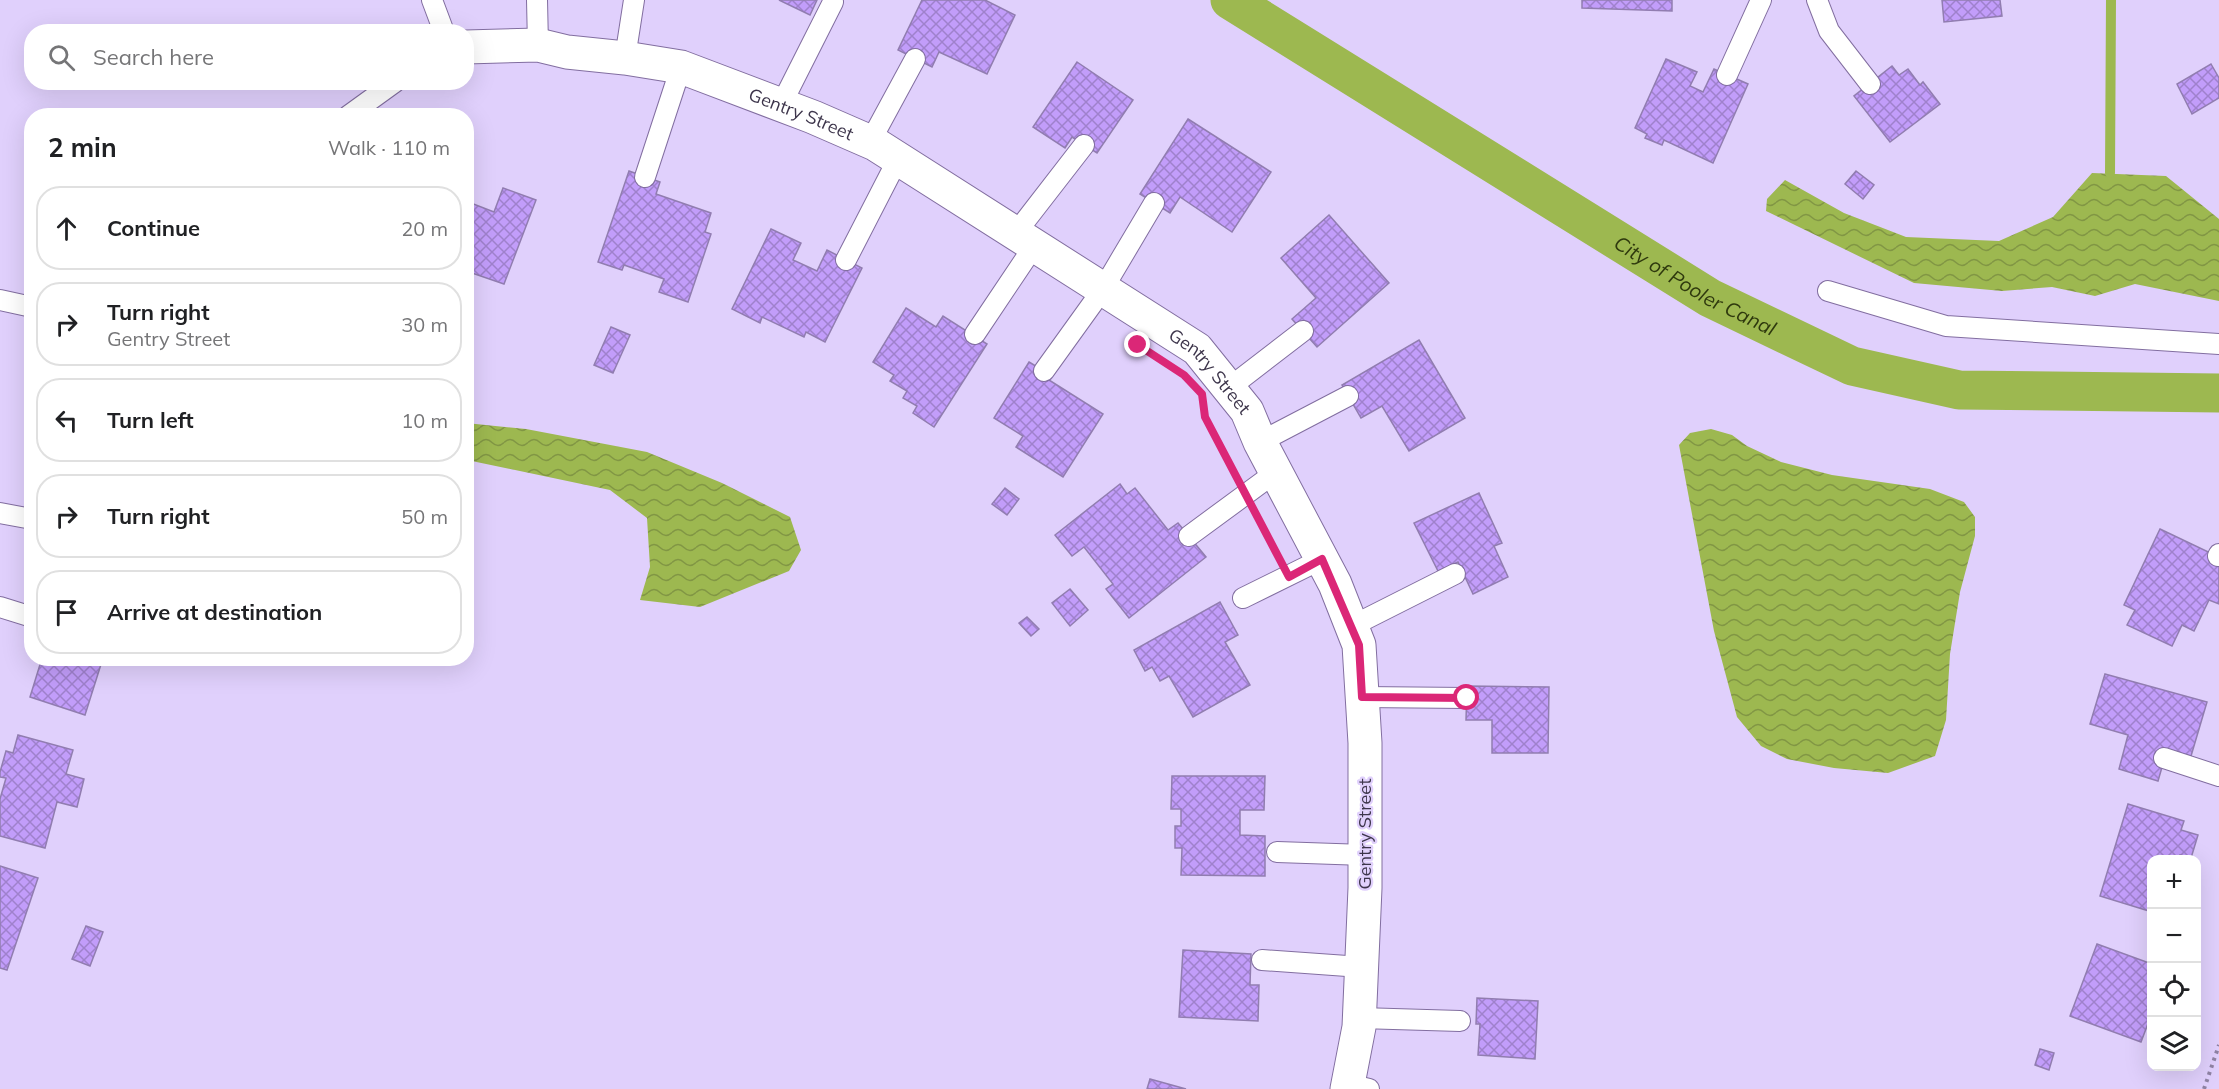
<!DOCTYPE html>
<meta charset="utf-8">
<style>
:root{--surface:#fff;--page:#f6f6f6;--text:#202124;--muted:#757577;--line:#e0e0e0}
body{margin:0;font-family:Mulish,sans-serif;background:var(--page);color:var(--text)}
.controls{position:absolute;right:18px;bottom:18px;display:grid;overflow:hidden;border-radius:12px;box-shadow:0 6px 24px #0002}
.controls button{width:54px;height:54px;display:grid;place-items:center;padding:0;border:0;border-bottom:2px solid var(--line);background:var(--surface);color:var(--text);font:30px sans-serif}
.stop{position:absolute;width:18px;height:18px;margin:-14px;border:4px solid #db2777;border-radius:50%;background:#fff}
.stop.end{background:#db2777;border-color:#fff;box-shadow:0 2px 6px #0008}
.list{margin:0;padding:0;list-style:none}
h2{display:flex;justify-content:space-between;align-items:center;height:78px;margin:0;padding:0 24px;font-size:26px}
h2 small{font-size:20px;font-weight:400;color:var(--muted)}
.list li{display:grid;grid-template-columns:39px 1fr auto;gap:18px;align-items:center;box-sizing:border-box;height:84px;margin:0 12px 12px;padding:0 12px;border:2px solid var(--line);border-radius:24px}
.list b{display:block;font-size:22px;white-space:nowrap}
.list p{margin:0;font-size:20px;white-space:nowrap;color:var(--muted)}
.list em{font-size:20px;font-style:normal;color:var(--muted)}
.icon{flex:none;width:33px;height:33px;fill:none;stroke:currentColor;stroke-width:2;stroke-linecap:round;stroke-linejoin:round}
.map{position:relative;flex:none;width:2219px;height:1089px;overflow:hidden}
.search{position:absolute;background:var(--surface);box-shadow:0 6px 24px #0002;left:24px;top:24px;width:450px;height:66px;display:flex;align-items:center;gap:15px;box-sizing:border-box;padding:0 21px;border-radius:24px;color:var(--muted);font-size:22px}
.panel{position:absolute;background:var(--surface);box-shadow:0 6px 24px #0002;left:24px;top:108px;width:450px;height:558px;border-radius:24px}
.map>svg:first-child{display:block}
</style>
<div class="map">
<svg width="2219" height="1089" viewBox="0 0 2219 1089">
<defs>
<pattern id="water-waves" width="16" height="10" patternUnits="userSpaceOnUse" patternTransform="scale(1.5)"><rect width="16" height="10" fill="#9db850"/><path d="M0 5q4-4 8 0t8 0" fill="none" stroke="#819644"/></pattern>
<pattern id="building-cross-hatch" width="8" height="8" patternUnits="userSpaceOnUse" patternTransform="scale(1.5)"><rect width="8" height="8" fill="#c29dfa"/><path d="M0 0l8 8M0 8l8-8" fill="none" stroke="#9f81cc"/></pattern>
</defs>
<rect width="100%" height="100%" fill="#e0d0fc"/>
<g fill="url(#water-waves)">
<path d="M2092,173L2166,176L2219,219V301L2135,284L2095,296L2052,287L2002,291L1914,283L1766,211L1767,199L1785,180L1844,213L1906,237L1999,241L2053,217Z"/>
<path d="M466,423L526,429L647,452L722,483L790,517L801,550L789,571L700,607L640,600L650,567L647,518L610,490L467,460Z"/>
<path d="M1711,429L1732,435L1747,446L1781,462L1832,475L1930,489L1964,502L1975,517V536L1960,592L1950,654L1946,720L1935,756L1888,773L1834,768L1787,759L1761,746L1737,717L1714,631L1679,445L1690,433Z"/>
</g>
<g fill="none" stroke-linecap="round" stroke-linejoin="round">
<path stroke="#9db850" stroke-width="10" d="M2110,173L2111,0"/>
<path stroke="#9db850" stroke-width="39" id="s1" d="M1230,0L1710,298L1852,366L1959,390L2219,393"/>
</g>
<g fill="url(#building-cross-hatch)" stroke="#917db0" stroke-width="1.5">
<path d="M779,0H817L810,15Z"/>
<path d="M922,0H985L1015,15L987,74L939,52L932,67L898,50Z"/>
<path d="M1582,0H1672V11L1582,8Z"/>
<path d="M1942,0H2000L2002,16L1944,22Z"/>
<path d="M1666,59L1697,72L1690,86L1703,92L1714,69L1748,84L1713,163L1664,140L1662,145L1645,138L1647,134L1635,128Z"/>
<path d="M1077,62L1133,100L1097,153L1072,137L1065,148L1033,127Z"/>
<path d="M2211,64L2219,78V98L2192,114L2177,84Z"/>
<path d="M1892,66L1899,75L1908,69L1920,85L1923,82L1940,104L1890,142L1854,96Z"/>
<path d="M1188,119L1271,172L1232,232L1180,197L1170,213L1140,194Z"/>
<path d="M629,171L660,182L656,194L711,213L705,232L711,234L688,302L659,292L664,279L624,265L622,270L598,262Z"/>
<path d="M1856,171L1874,185L1863,199L1845,184Z"/>
<path d="M503,188L536,200L504,284L466,271V201L494,212Z"/>
<path d="M1329,215L1389,283L1317,347L1292,319L1316,298L1281,258Z"/>
<path d="M771,229L801,243L793,260L817,271L827,250L862,268L825,342L806,332L804,337L762,317L760,323L732,309Z"/>
<path d="M906,308L936,327L943,316L987,344L934,427L913,413L917,406L903,398L907,391L890,381L894,375L873,362Z"/>
<path d="M611,327L630,335L613,373L594,365Z"/>
<path d="M1419,340L1465,418L1409,451L1382,406L1361,418L1342,385Z"/>
<path d="M1029,362L1044,371L1041,375L1103,414L1063,477L1016,447L1023,436L994,418Z"/>
<path d="M1120,484L1127,494L1135,488L1168,530L1178,523L1206,557L1129,618L1106,589L1113,584L1084,547L1072,556L1055,535Z"/>
<path d="M1005,488L1019,499L1007,515L992,504Z"/>
<path d="M1479,493L1502,543L1494,546L1508,577L1473,594L1458,562L1438,571L1414,523Z"/>
<path d="M2160,529L2219,557V604L2209,600L2194,631L2182,625L2172,646L2127,625L2135,610L2124,605Z"/>
<path d="M1070,589L1088,610L1070,626L1052,603Z"/>
<path d="M1220,602L1238,635L1225,642L1250,685L1193,717L1169,676L1160,681L1152,667L1145,671L1134,650Z"/>
<path d="M1027,617L1039,629L1031,636L1019,623Z"/>
<path d="M42,658H103L85,715L30,697Z"/>
<path d="M2105,674L2207,702L2191,756L2167,750L2158,781L2119,769L2128,735L2090,724Z"/>
<path d="M1467,686L1549,687L1548,753H1492V720H1466Z"/>
<path d="M18,735L73,750L66,774L84,779L77,807L57,802L45,848L0,836V799L6,778L0,777V772L6,751L13,753Z"/>
<path d="M1172,776H1265L1264,810H1240V835L1265,836V876L1181,875L1182,848H1175V826H1181V809H1171Z"/>
<path d="M2128,804L2184,821L2181,830L2198,835L2191,858L2180,855L2179,860H2152V912L2100,896Z"/>
<path d="M0,866L38,878L7,970L0,968Z"/>
<path d="M86,926L103,932L90,966L72,959Z"/>
<path d="M2097,944L2152,964V1013L2141,1042L2070,1016Z"/>
<path d="M1183,950L1251,954L1250,985H1259L1258,1021L1179,1017Z"/>
<path d="M1477,998L1538,1001L1535,1059L1478,1055L1480,1024H1476Z"/>
<path d="M2040,1049L2054,1053L2049,1070L2035,1065Z"/>
<path d="M1150,1079L1186,1089H1147Z"/>
</g>
<g fill="none" stroke-linecap="round" stroke-linejoin="round">
<g stroke="#826ea0" stroke-width="22">
<g id="service">
<path d="M432,0L444,32"/>
<path d="M537,0L538,45"/>
<path d="M1817,0L1829,31L1870,84"/>
<path d="M625,58L634,0"/>
<path d="M1727,75L1761,0"/>
<path d="M781,105L833,2"/>
<path d="M348,116L395,82"/>
<path d="M870,142L915,59"/>
<path d="M645,177L681,67"/>
<path d="M1015,234L1084,145"/>
<path d="M846,260L898,159"/>
<path d="M1828,291L1946,326L2219,344"/>
<path d="M0,300L32,307"/>
<path d="M975,334L1034,246"/>
<path d="M1044,371L1103,289L1154,203"/>
<path d="M1229,388L1303,331"/>
<path d="M1260,442L1348,396"/>
<path d="M0,513L32,519"/>
<path d="M1189,536L1276,472"/>
<path d="M2218,556L2219,554"/>
<path d="M1243,598L1322,559"/>
<path d="M0,607L32,617"/>
<path d="M1352,626L1455,574"/>
<path d="M1362,697L1467,698"/>
<path d="M2164,758L2219,776"/>
<path d="M1277,852L1365,855"/>
<path d="M1262,960L1361,967"/>
<path d="M1360,1018L1460,1021"/>
<path d="M1348,1084L1369,1089"/>
</g>
</g>
<g stroke="#826ea0" stroke-width="35">
<g id="minor">
<path id="s2" d="M466,47L538,45L567,52L625,58L681,67L813,117L875,144L1197,349L1247,411L1260,442L1335,584L1359,645L1365,743V888L1359,1027L1347,1089"/>
</g>
</g>
<g stroke="#8f83a4" stroke-width="4" stroke-dasharray="3 4.5" stroke-linecap="butt">
<path d="M1210,426L1218,441"/>
<path d="M2204,1089L2219,1045"/>
</g>
<use href="#service" stroke="#fff" stroke-width="20"/>
<use href="#minor" stroke="#fff" stroke-width="33"/>
</g>
<g fill="none" stroke-linecap="round" stroke-linejoin="round">
<path stroke="#db2777" stroke-width="8" d="M1138,345L1184,375L1202,394L1205,417L1289,577L1322,559L1359,645L1362,697L1467,698"/>
</g>
<g text-anchor="middle" dominant-baseline="central" stroke-width="4.5" stroke-linejoin="round" paint-order="stroke">
<g font-size="18" fill="#3d354b" stroke="#e0d0fc">
<text stroke="none"><textPath href="#s2" startOffset="346">Gentry Street</textPath></text>
<text stroke="none"><textPath href="#s2" startOffset="832">Gentry Street</textPath></text>
<text transform="translate(1364 834) rotate(-90)">Gentry Street</text>
</g>
<g font-size="20" font-style="italic" fill="#2f390e" stroke="#e0d0fc">
<text stroke="none"><textPath href="#s1" startOffset="546">City of Pooler Canal</textPath></text>
</g>
</g>
</svg>
<div class="controls">
<button>+</button>
<button>−</button>
<button><svg class="icon" aria-label="locate" viewBox="0 0 24 24"><circle cx="12" cy="12" r="6"/><path d="M12 2v4M12 18v4M2 12h4M18 12h4"/></svg></button>
<button><svg class="icon" aria-label="layers" viewBox="0 0 24 24"><path d="M12 4l9 5-9 5-9-5zM3 14l9 5 9-5"/></svg></button>
</div>
<div class="stop" style="left:1467px;top:698px"></div>
<div class="stop end" style="left:1138px;top:345px"></div>
<div class="search"><svg class="icon" aria-label="search" viewBox="0 0 24 24"><circle cx="10" cy="10" r="6"/><path d="M15 15l6 6"/></svg>Search here</div>
<section class="panel">
<h2>2 min<small>Walk · 110 m</small></h2>
<ul class="list">
<li><svg class="icon" aria-label="ahead" viewBox="0 0 24 24"><path d="M12 20V5M6 11l6-6 6 6"/></svg><div><b>Continue</b></div><em>20 m</em></li>
<li><svg class="icon" aria-label="right" viewBox="0 0 24 24"><path d="M7 20v-9h11M14 6l5 5-5 5"/></svg><div><b>Turn right</b><p>Gentry Street</p></div><em>30 m</em></li>
<li><svg class="icon" aria-label="left" viewBox="0 0 24 24"><path d="M17 20v-9H6M10 6l-5 5 5 5"/></svg><div><b>Turn left</b></div><em>10 m</em></li>
<li><svg class="icon" aria-label="right" viewBox="0 0 24 24"><path d="M7 20v-9h11M14 6l5 5-5 5"/></svg><div><b>Turn right</b></div><em>50 m</em></li>
<li><svg class="icon" aria-label="arrive" viewBox="0 0 24 24"><path d="M6 21V4h12l-3 4 3 4H6"/></svg><div><b>Arrive at destination</b></div></li>
</ul>
</section>
</div>
